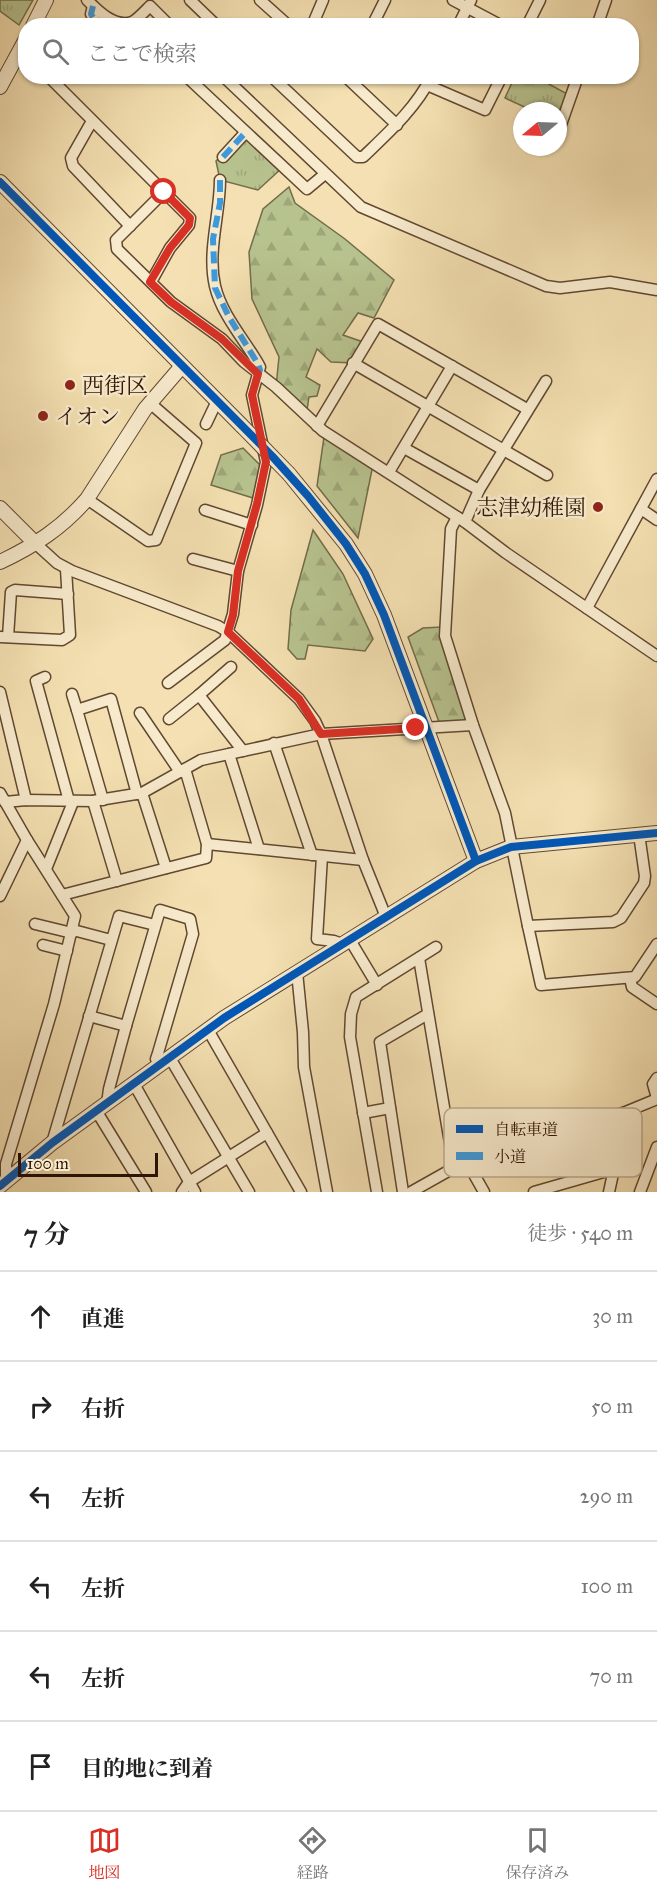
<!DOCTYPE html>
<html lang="ja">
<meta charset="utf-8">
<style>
:root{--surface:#fff;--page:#f6f6f6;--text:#222;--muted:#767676;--line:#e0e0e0;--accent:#d93025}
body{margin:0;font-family:"IM FELL Great Primer","Noto Serif JP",serif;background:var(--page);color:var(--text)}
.compass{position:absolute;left:513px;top:102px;width:54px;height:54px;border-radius:50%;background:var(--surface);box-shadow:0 2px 4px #0004;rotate:251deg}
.scale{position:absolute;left:18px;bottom:15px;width:140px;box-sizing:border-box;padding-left:6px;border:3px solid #2f1506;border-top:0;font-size:16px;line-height:21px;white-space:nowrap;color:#2f1506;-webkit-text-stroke:4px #f8ebcd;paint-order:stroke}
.stop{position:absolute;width:18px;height:18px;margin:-14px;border:4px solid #d93025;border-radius:50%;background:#fff}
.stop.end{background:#d93025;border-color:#fff;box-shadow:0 2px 6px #0008}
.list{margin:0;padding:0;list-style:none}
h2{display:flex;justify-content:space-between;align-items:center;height:78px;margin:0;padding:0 24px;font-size:26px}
h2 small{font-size:20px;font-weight:400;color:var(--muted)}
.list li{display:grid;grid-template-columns:39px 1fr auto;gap:18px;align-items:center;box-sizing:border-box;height:90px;padding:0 24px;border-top:2px solid var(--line)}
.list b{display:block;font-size:22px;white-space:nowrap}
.list em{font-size:20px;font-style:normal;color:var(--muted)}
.icon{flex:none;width:33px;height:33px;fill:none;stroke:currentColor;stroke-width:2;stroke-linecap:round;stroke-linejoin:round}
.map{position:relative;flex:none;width:657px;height:1192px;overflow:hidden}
.search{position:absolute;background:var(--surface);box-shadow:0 2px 4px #0004;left:18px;right:18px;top:18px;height:66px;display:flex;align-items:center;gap:15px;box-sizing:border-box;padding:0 21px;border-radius:24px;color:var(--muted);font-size:22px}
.sheet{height:618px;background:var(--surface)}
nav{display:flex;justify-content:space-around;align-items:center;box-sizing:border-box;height:84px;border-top:2px solid var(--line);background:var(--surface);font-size:16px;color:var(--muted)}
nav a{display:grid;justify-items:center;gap:3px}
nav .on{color:var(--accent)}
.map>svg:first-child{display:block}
</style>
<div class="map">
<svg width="657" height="1192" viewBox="0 0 657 1192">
<defs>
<pattern id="grass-tufts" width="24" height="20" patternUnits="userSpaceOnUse" patternTransform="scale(1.5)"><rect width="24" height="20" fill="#b7c38f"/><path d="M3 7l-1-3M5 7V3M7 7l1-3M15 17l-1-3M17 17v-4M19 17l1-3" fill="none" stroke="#9ea77a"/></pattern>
<pattern id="forest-firs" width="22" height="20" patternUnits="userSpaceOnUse" patternTransform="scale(1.5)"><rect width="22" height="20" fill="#b7c38f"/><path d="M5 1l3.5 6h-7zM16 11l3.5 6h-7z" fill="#9ea77a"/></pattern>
</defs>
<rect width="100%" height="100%" fill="#f4e0b2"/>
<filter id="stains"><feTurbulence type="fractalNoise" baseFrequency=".00333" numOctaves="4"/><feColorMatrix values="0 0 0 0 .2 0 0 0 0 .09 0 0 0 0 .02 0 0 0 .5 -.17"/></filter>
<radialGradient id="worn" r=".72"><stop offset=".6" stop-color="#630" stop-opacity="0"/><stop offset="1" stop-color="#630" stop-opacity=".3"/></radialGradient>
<g fill="url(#grass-tufts)" stroke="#736c4a" stroke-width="1.5">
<path d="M0,0H33L19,25L0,11Z"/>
<path d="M515,76L547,77L545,82L571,96L558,123V111H533L505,98Z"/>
<path d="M245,133L283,167L258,190L220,180L216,161Z"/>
</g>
<g fill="url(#forest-firs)" stroke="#736c4a" stroke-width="1.5">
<path d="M289,187L295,203L345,239L394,280L374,318L358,313L343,335L366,343L353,363L331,362L317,349L306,377L320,385L317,396L309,397L307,410L276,387L279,357L252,299L249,252L263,209Z"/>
<path d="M324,437L373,465L358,538L317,486Z"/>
<path d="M243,448L261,466L253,498L211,485L221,455Z"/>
<path d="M313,530L343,574L373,639L365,651L308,645L305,659H297L288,649L291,610Z"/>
<path d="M442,627L468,722H439L408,637L423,628Z"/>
</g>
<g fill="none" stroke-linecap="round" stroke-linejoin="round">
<g stroke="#604831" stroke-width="13">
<g id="minor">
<path d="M87,0C98,11 115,28 132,22C138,19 145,11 150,6L170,26"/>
<path d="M190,0L217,26"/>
<path d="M260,0L289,26"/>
<path d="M453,0L502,26"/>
<path d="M93,6L91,14L98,26"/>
<path d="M312,26L323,0"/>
<path d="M372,26L385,0"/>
<path d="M458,26L471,0"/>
<path d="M527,26L540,0"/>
<path d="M597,26L606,0"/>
<path d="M48,76L190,218L189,225L170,248L151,282"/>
<path d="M186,76L307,189L325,174"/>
<path d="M223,76L361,207L546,286L560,288L610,282L657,290"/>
<path d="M271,76L357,157H363C389,132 415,109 432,76"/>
<path d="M345,76L397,125"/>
<path d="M427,85L485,110L502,76"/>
<path d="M92,121L71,158L73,166L130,226"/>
<path d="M558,133L578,76"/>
<path d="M223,157L245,133"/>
<path d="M164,192L116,240L117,249L171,302L222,339L244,362L276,387L323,431L465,522L506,553L657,656"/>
<path d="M353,363L547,475"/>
<path d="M206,424L217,401"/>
<path d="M317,426L378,324L527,409"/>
<path d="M404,448L479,490"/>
<path d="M389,472L452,366"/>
<path d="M87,499L148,541L156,540L196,443L150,403"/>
<path d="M641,509L657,520"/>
<path d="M205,510L252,525"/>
<path d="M457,517L451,529L445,636L473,725L505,813L528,926"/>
<path d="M465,522L479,490L546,381"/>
<path d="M36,544L57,563L72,571L218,626L228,632L299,699L315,721L321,734L363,860L386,917"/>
<path d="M193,559L238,571"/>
<path d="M587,608L657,479"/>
<path d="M0,637L62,640L70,635L66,569"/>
<path d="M8,637L11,592L15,590L68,594"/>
<path d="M45,677L36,681L69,801"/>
<path d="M168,683L225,640L233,614L238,571L257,505L266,462L252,395L260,367C246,341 222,316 215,286C207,251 220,215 220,180"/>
<path d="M0,692L26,800"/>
<path d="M72,694L77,710"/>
<path d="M199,695L231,667"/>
<path d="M140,713L180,772"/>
<path d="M169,719L199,695L243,751"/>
<path d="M274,743L312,855"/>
<path d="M229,754L259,849"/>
<path d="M0,793L27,840L75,916L54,1004L6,1164V1181"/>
<path d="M142,793L166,868"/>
<path d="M103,800L77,710L111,699L137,794"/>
<path d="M93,801L117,881"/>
<path d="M5,802L26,800L93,801L142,793L201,760L321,734L473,725"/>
<path d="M639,834L645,876L644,883L621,918L613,922L528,926L541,985L635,977L657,944"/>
<path d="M207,844L363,860"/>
<path d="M322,856L317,939L334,941L342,944"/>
<path d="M46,869L73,802"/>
<path d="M62,895L206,858L207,844L185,769"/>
<path d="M0,896L27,840"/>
<path d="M35,924L72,933"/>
<path d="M73,930L111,940"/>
<path d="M350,940L377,985"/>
<path d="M43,945L67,951"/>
<path d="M419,958L454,1167"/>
<path d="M297,972L303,1032L304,1067L327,1192"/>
<path d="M630,978L632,987L657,1004"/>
<path d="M89,1016L126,1026"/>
<path d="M208,1030L301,1192"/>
<path d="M170,1058L249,1192"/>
<path d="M657,1078L653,1084L657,1098"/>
<path d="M134,1084L195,1192"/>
<path d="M107,1104L109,1089L126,1026L160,910L190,919L193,934L158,1053L156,1059L160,1065"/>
<path d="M97,1112L146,1192"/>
<path d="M363,1113L390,1108"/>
<path d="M52,1143L119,916L155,925"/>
<path d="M467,1162L484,1192"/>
<path d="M182,1192L189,1182L267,1133"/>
<path d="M377,1192L350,1037L351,1014L356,997L436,947"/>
<path d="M403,1192L380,1042L428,1014"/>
<path d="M411,1192L459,1165L623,1113L657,1099"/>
<path d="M534,1192L614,1169"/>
<path d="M609,1192L614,1169L628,1129L623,1113"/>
<path d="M640,1192L657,1147"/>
</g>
</g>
<g stroke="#604831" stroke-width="16">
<g id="tertiary">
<path d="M33,26L46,0"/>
<path d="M0,87L26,39"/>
<path d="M0,182L242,426"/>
<path d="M289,474L346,544L365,574L384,615L476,861"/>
<path d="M0,508L36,544"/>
<path d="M0,562C34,546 62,528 87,499L145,409L182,366"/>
<path d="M0,1186L52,1143L224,1018L476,861L511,847L657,833"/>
</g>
</g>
<use href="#minor" stroke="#f8ebcd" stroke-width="10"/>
<use href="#tertiary" stroke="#f8ebcd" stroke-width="14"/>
<g stroke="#604831" stroke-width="16" stroke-linecap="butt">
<path id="tertiary-bridge" d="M242,426L289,474"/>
</g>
<use href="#tertiary-bridge" stroke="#f8ebcd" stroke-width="14"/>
<g stroke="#3d9add" stroke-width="6" stroke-dasharray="12 6" stroke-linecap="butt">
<path d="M93,6L91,14L98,26"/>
<path d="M223,157L245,133"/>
<path d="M220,180V203L213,239L215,288L229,317L258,364L260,370L258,374"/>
</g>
<g stroke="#f8ebcd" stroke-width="11">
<g id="cycleway">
<path d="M0,182L272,456L308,496L346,544L365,574L384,615L476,861"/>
<path d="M0,1186L52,1143L224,1018L476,861L511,847L657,833"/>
</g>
</g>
<use href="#cycleway" stroke="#0057b8" stroke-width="8"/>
</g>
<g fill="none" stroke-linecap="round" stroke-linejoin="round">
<path stroke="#d93025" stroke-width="8" d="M164,192L190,218L189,225L170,248L150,282L171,302L222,339L258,374L252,395L266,462L257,504L238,571L233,615L228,632L299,699L321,734L416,728"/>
</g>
<g fill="#8f2418" stroke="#f8ebcd" stroke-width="2">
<circle cx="70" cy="385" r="6"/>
<circle cx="43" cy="416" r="6"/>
<circle cx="598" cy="507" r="6"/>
</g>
<g text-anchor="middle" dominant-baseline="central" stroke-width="5" stroke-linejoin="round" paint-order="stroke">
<g font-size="22" fill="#2f1506" stroke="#f8ebcd" text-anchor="start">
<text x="82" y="385">西街区</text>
<text x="55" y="416">イオン</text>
<text x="586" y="507" text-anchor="end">志津幼稚園</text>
</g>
</g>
<rect x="444" y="1108" width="198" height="69" rx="9" fill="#f8ebcd" stroke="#bcab91" stroke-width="1.5"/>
<rect x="456" y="1125" width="27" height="8" fill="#0057b8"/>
<rect x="456" y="1152" width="27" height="8" fill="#3d9add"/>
<g font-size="16" fill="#2f1506">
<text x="494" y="1135">自転車道</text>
<text x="494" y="1162">小道</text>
</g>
<rect width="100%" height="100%" filter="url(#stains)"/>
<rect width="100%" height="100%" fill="url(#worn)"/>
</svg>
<svg class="compass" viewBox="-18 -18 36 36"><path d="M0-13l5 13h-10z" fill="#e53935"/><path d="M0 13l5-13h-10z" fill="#767676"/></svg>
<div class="scale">100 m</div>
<div class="stop" style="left:164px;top:192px"></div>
<div class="stop end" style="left:416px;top:728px"></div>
<div class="search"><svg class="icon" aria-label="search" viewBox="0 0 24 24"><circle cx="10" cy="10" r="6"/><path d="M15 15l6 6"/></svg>ここで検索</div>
</div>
<section class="sheet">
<h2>7 分<small>徒歩 · 540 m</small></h2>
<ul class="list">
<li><svg class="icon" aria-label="ahead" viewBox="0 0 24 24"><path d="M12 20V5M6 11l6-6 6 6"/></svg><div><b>直進</b></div><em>30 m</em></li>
<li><svg class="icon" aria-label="right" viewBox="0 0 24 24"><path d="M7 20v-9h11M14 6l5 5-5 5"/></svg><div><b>右折</b></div><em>50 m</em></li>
<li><svg class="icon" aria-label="left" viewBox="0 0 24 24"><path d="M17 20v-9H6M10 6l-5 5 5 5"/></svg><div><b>左折</b></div><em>290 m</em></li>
<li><svg class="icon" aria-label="left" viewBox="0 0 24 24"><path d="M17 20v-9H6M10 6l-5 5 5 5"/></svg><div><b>左折</b></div><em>100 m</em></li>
<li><svg class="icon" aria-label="left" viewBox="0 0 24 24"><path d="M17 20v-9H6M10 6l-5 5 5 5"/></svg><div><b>左折</b></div><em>70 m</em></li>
<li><svg class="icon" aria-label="arrive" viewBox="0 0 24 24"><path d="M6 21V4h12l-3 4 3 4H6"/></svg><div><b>目的地に到着</b></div></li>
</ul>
</section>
<nav>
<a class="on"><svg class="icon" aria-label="map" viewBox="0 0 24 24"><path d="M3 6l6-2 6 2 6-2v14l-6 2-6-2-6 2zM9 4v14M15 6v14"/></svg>地図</a>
<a><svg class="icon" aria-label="directions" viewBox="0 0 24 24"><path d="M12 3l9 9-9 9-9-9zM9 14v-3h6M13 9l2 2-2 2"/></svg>経路</a>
<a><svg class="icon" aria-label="saved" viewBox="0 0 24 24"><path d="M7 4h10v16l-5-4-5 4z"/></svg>保存済み</a>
</nav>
